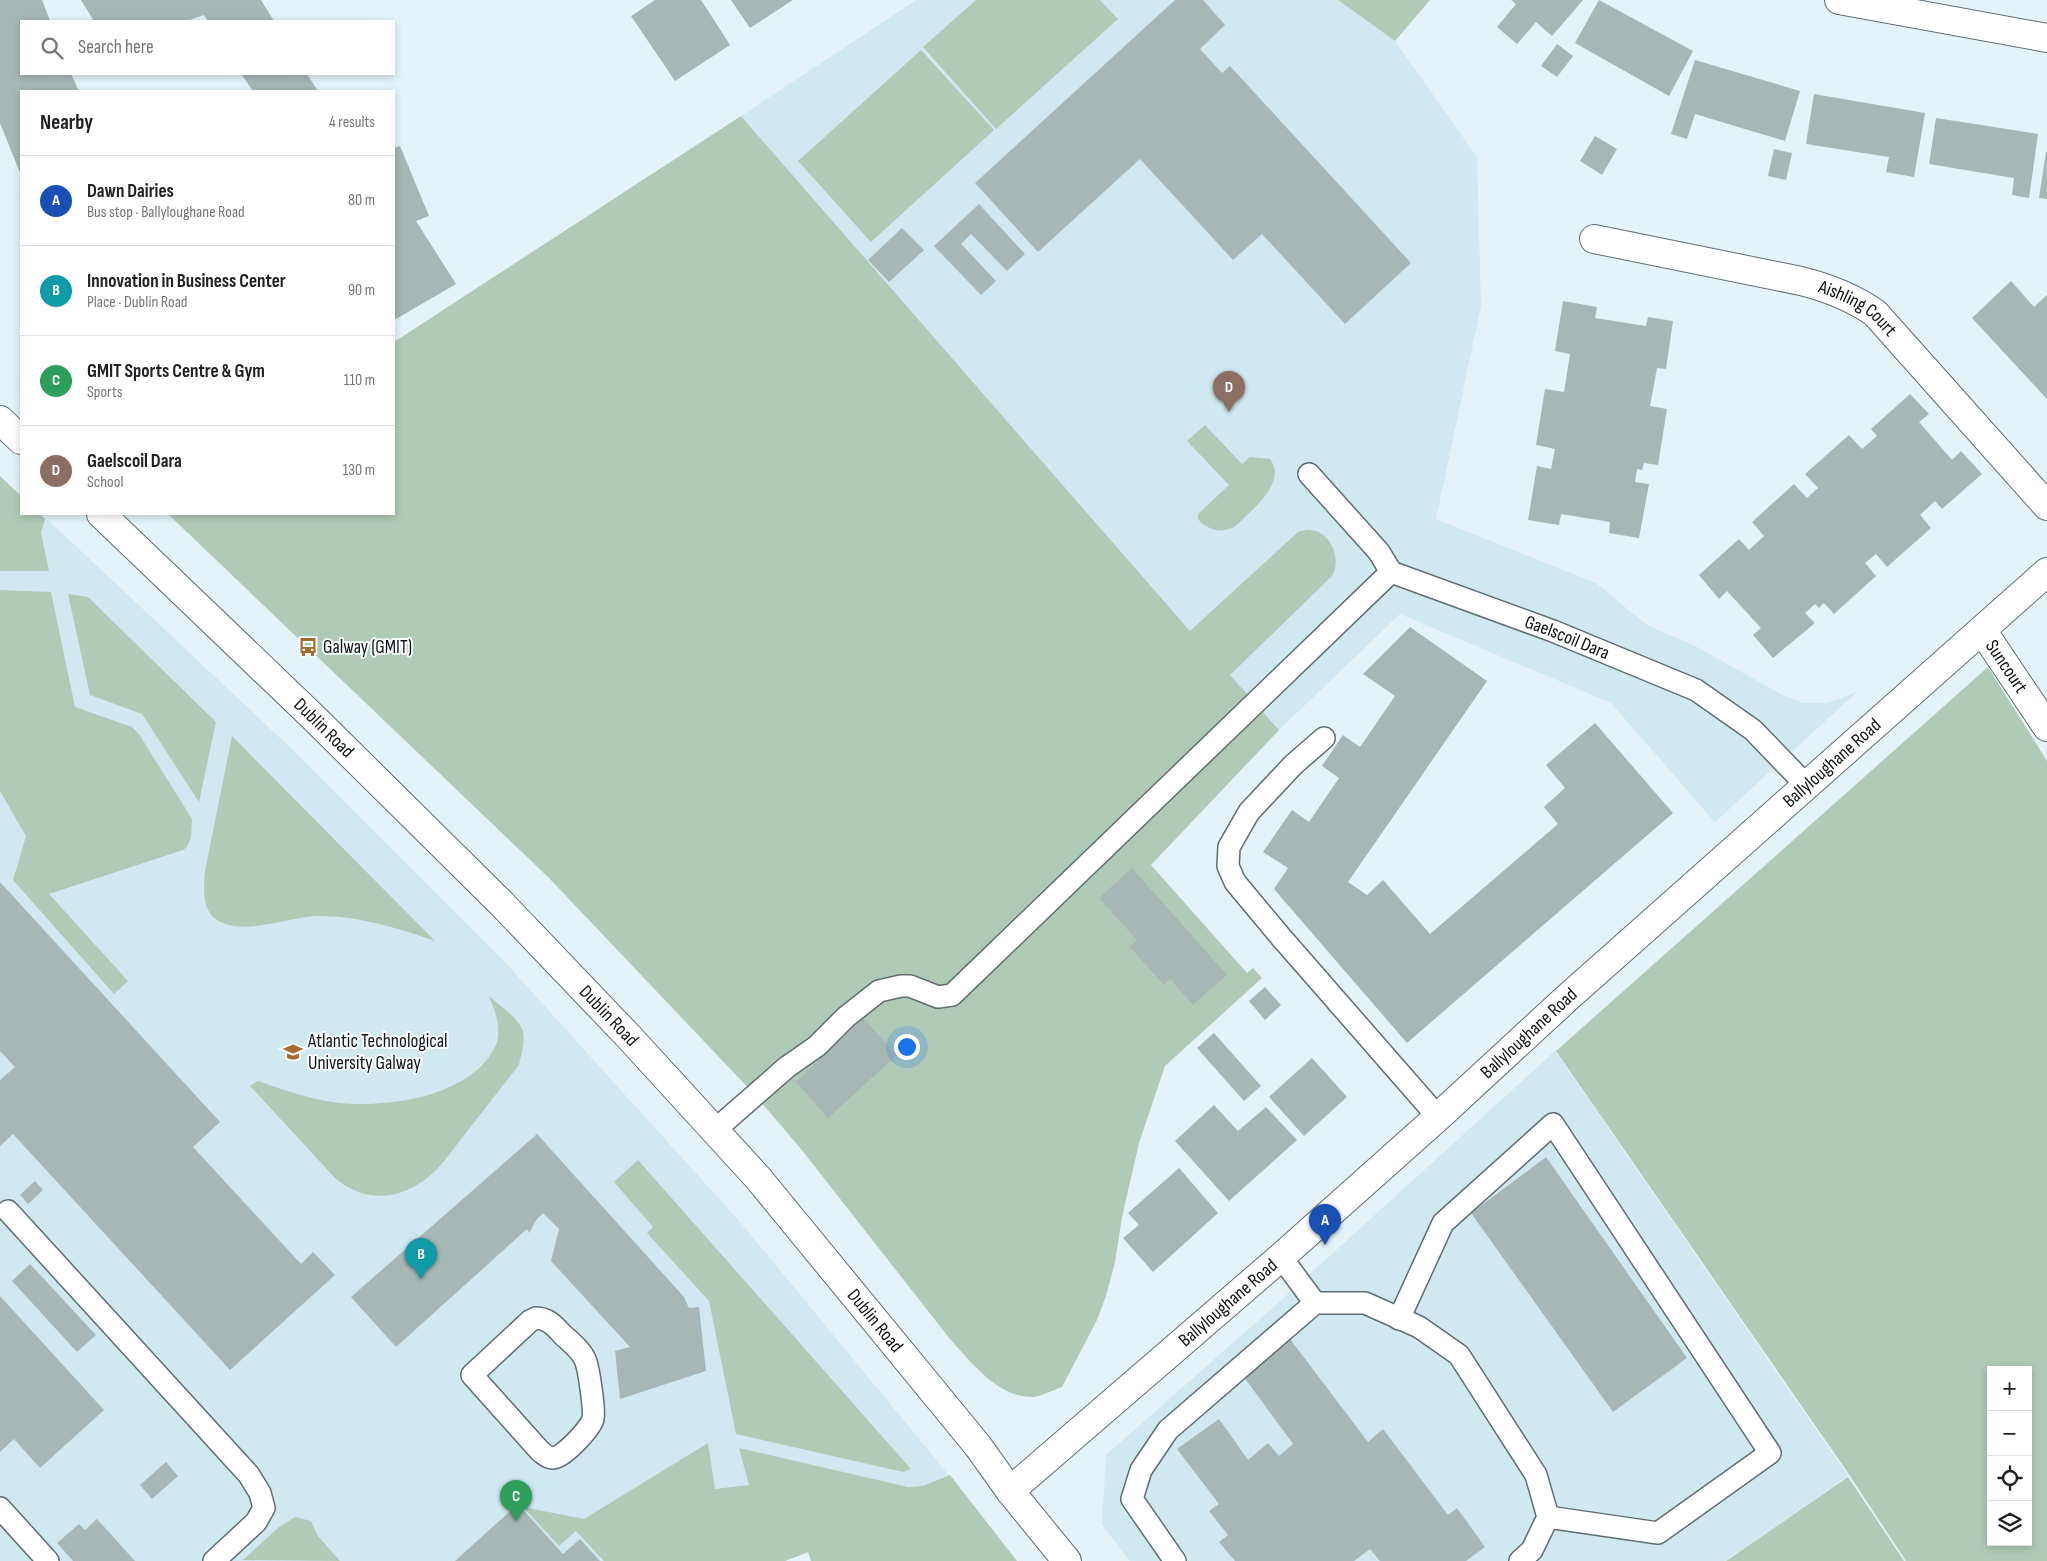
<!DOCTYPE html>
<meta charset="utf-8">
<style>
:root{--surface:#fff;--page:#f2f2f2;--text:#202124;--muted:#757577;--line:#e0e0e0;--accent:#a86a2f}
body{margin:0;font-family:"Sofia Sans Condensed",sans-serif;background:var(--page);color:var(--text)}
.controls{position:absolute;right:15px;bottom:15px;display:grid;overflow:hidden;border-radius:0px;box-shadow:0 2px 8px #0003}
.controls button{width:45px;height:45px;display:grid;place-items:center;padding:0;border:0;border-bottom:1px solid var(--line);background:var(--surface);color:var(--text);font:25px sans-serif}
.you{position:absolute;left:906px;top:1046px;width:18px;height:18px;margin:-12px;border:4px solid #fff;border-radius:50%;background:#1a73e8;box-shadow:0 0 0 8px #1a73e833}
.badge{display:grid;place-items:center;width:32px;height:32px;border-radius:50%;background:var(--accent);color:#fff;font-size:16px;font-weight:700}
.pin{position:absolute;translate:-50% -41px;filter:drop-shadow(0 1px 2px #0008)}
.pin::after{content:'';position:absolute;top:26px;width:18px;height:15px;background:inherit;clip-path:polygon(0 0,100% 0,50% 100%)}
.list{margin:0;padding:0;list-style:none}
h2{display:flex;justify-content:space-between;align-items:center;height:65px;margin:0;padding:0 20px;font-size:21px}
h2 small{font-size:16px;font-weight:400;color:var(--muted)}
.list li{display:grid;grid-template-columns:32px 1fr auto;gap:15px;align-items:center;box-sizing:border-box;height:90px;padding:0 20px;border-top:1px solid var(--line)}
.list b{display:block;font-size:19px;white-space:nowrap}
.list p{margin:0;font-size:16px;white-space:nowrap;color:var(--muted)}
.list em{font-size:16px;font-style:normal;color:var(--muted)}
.icon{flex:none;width:28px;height:28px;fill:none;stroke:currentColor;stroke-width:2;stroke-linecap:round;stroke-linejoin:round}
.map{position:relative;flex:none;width:2047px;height:1561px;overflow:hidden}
.search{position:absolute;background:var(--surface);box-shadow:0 2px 8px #0003;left:20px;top:20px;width:375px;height:55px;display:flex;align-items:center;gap:12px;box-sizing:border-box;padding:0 18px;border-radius:0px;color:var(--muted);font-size:19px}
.panel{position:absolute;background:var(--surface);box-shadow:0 2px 8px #0003;left:20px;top:90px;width:375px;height:425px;border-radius:0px}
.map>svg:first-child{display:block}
</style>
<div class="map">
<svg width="2047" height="1561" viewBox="0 0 2047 1561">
<rect width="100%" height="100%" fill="#e3f3f7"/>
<g fill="#d0e9f0">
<path d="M916,0H1338L1395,41L1477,157L1481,306L1436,519L1596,583L1647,625L1697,647L1782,695L1803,703H1827L1857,692L1715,822L1611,703L1400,614L1279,730L1190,631L741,116Z"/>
<path d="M0,476L21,496V514H40L63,534L295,752L503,960L741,1223L966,1496L785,1561H0Z"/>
<path d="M1555,1051L1848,1476L1725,1561H1130L1102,1525L1106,1455L1278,1303Z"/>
</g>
<g fill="#b0cab8" fill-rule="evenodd">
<path d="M976,0H1100L1118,19L996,129L923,47Z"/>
<path d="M1338,0H1430L1395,41Z"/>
<path d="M921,50L994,130L871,242L798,161Z"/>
<path d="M741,116L1190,631L1298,532C1302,531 1306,529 1310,530C1331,531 1342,560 1332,576L1230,675L1279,730L1151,865L1247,973L1253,968L1262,978L1165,1066L1139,1143L1122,1217L1115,1262L1106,1296L1097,1320L1062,1387C1053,1390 1042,1396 1033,1397C998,1398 971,1362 950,1339L801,1149L755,1095L549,878L168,514H394V342Z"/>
<path d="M1205,425L1242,464L1250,457L1270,459C1285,479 1261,502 1247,515C1242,520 1236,527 1229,529C1218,533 1205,528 1198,519V514L1229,485L1187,441Z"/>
<path d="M0,476L21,496V514H40L45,519L41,533L49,571H0Z"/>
<path d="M0,590L51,592L75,707L132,727L139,734L192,819L191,838L187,847L183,850L49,894L128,981L114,994L13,880L26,836L0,791Z"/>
<path d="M68,594L88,597L216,722L199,802L142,714L90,695Z"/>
<path d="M1988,667L2047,761V1561H1906L1846,1470L1556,1051ZM1991,1370H2028V1542H1991Z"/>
<path d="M232,736L435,941C398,928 359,916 319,916C290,916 244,937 217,920C201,910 204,887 205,871Z"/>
<path d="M489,996C498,1004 518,1018 522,1029C526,1039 521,1055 519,1065C501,1088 483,1111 465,1134C455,1146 446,1161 434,1172C404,1200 367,1205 335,1178L250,1086L258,1081C288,1092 322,1103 354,1104C398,1105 461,1095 489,1057C493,1050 498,1044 498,1036C500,1023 494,1009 489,996Z"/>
<path d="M638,1160L911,1469L903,1472L736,1434L709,1301L647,1233L653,1227L614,1182Z"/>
<path d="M708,1443L715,1489L749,1485L739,1448L908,1487L923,1486L950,1475L1017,1561H811L808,1552L785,1561H604L576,1531L559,1546L523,1507L584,1519Z"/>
<path d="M1848,1477L1904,1561H1726Z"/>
<path d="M295,1517L311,1521L318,1536L340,1561L243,1560L279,1527Z"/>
</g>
<g fill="#a7b7b5">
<path d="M0,0H42L50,21H21V74H71L79,91H21V175L0,123Z"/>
<path d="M81,0H261L274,21H208L204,15L186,21H94Z"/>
<path d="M655,0H701L730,45L675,81L631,16Z"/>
<path d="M731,0H793L750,28Z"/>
<path d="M1175,0H1203L1225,25L1200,49L1222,73L1230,66L1411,263L1345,324L1262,234L1233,260L1140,159L1038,252L975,183Z"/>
<path d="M1511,0H1583L1552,36L1536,22L1517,44L1497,27L1516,4Z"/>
<path d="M1599,0L1693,51L1669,96L1575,43Z"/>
<path d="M1557,44L1573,56L1557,77L1541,66Z"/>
<path d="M1695,60L1800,91L1785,141L1695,114L1687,139L1671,134Z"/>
<path d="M241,74H307L318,91H253Z"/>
<path d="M1814,94L1925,113L1914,177L1886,172L1889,157L1806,144Z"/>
<path d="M1936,118L2038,134L2029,198L2012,195L2014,178L1929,164Z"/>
<path d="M1595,136L1617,149L1602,175L1580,161Z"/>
<path d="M400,146L429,216L416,221L456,284L396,319L394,316V148Z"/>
<path d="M1774,149L1792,153L1786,180L1768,176Z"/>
<path d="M2046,152H2047V199L2039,198Z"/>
<path d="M979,204L1025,254L1007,271L971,234L961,244L996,281L981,295L934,246Z"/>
<path d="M902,228L924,250L889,282L868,260Z"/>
<path d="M2011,281L2034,307L2047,295V399L1972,318Z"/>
<path d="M1563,301L1597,307L1595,318L1646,326L1648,317L1673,321L1666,369L1657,368L1650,406L1667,409L1658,465L1644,463L1642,470L1637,469L1635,482L1649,484L1639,538L1609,533L1610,522L1561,514L1559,525L1528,520L1537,466L1551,469L1555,449L1536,445L1545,389L1564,392L1570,354L1555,351Z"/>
<path d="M1910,394L1929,414L1919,422L1952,460L1961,451L1982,474L1942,509L1935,501L1920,515L1931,528L1887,567L1876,554L1865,563L1876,576L1834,614L1824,603L1819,608L1815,604L1805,613L1815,623L1773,658L1753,635L1761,628L1727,591L1719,599L1699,575L1739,539L1749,550L1764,536L1752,522L1794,484L1807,498L1818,488L1805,474L1849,435L1862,449L1877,436L1871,429Z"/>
<path d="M1410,627L1487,681L1348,882L1367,895L1383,880L1430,934L1558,824L1544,807L1565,788L1546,765L1595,723L1673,813L1407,1043L1274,889L1288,868L1263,852L1292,810L1309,822L1339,778L1322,766L1343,735L1360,747L1395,696L1363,674Z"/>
<path d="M1132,868L1227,975L1193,1005L1170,979L1164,985L1130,947L1137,940L1099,898Z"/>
<path d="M0,882L220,1122L193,1147L301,1264L313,1252L335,1275L230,1370L13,1134L0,1146V1080L15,1067L0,1051Z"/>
<path d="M1265,987L1281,1005L1265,1020L1249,1001Z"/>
<path d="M863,1018L897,1055L828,1118L796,1082Z"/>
<path d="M1214,1033L1261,1086L1244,1101L1197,1048Z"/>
<path d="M1312,1058L1347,1097L1304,1136L1269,1097Z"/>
<path d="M1214,1105L1238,1131L1266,1107L1297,1140L1229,1201L1175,1141Z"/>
<path d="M537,1134L684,1297L689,1308L699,1307L706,1371L620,1399L615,1351L630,1347L551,1261L559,1229L543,1213L537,1219L529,1233L527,1229L396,1347L351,1297Z"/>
<path d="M1546,1157L1687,1358L1613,1412L1471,1213Z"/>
<path d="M1179,1168L1218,1213L1153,1272L1123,1238L1139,1225L1128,1213Z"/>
<path d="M35,1181L43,1190L28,1204L20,1195Z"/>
<path d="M30,1264L96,1335L77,1352L12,1281Z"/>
<path d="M0,1296L104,1410L40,1468L14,1439L0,1452Z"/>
<path d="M1287,1335L1368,1442L1383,1429L1448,1515L1457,1508L1485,1547L1466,1561H1380L1370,1549L1354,1561H1235L1219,1542L1228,1535L1209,1511L1219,1504L1177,1449L1219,1419L1248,1460L1268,1443L1279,1456L1293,1444L1241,1373Z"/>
<path d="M166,1462L178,1476L152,1499L140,1485Z"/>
<path d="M518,1504L563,1554L580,1539L600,1561H455Z"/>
<path d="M97,1519L135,1561H73L57,1543L79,1524L85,1530Z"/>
</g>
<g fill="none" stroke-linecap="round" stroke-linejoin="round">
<g stroke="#606d71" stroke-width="24">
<g id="lane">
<path id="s1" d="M1309,474L1379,552L1391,572L1553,631L1696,690L1753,730L1807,786"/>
<path d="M1324,738L1293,765L1249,812L1229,847L1228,866L1235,882L1280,936L1438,1117"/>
<path d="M715,1130L787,1067L817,1046L846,1017L879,991L901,986H910L938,997L952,995L1391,572"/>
<path d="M8,1211L249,1475L260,1493L264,1508L256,1522L214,1561"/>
<path d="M1281,1257L1315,1303"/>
<path d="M536,1318C549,1318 556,1328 564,1336C572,1343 583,1352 586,1362C589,1371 595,1411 593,1419C590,1429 563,1458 553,1458C547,1458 544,1454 540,1451L472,1375L530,1321Z"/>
<path d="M1399,1319L1443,1223L1553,1124L1770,1453L1658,1533L1548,1517"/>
<path d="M0,1508L48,1561"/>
<path d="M1175,1561L1132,1499L1141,1470L1168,1430L1315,1303H1365L1419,1327L1459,1355L1536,1475L1548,1517L1532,1550L1520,1561"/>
</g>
</g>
<g stroke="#606d71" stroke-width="30">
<g id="street">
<path d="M1839,0L2047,38"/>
<path id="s2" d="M1594,239L1801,281C1829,288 1852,297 1875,313L2047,506"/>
<path id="s3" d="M1982,630L2047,727"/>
</g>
</g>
<g stroke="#606d71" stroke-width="30">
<g id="secondary">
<path d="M0,420L21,440"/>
<path id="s4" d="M101,514L312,716L502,904L630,1038L758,1178L978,1446L1010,1491L1067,1561"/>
<path id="s5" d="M1010,1491L1281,1257L1438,1117L1567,998L2047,572"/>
</g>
</g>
<use href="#lane" stroke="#fff" stroke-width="21"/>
<use href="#street" stroke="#fff" stroke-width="28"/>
<use href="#secondary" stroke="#fff" stroke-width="28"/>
</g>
<defs>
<g id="bus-bare" transform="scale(1.5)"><path d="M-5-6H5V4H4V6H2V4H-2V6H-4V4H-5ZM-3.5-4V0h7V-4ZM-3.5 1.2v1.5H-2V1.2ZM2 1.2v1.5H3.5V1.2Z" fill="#a86a2f" stroke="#fafdfe" stroke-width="2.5" paint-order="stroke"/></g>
<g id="university-bare" transform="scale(1.5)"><path d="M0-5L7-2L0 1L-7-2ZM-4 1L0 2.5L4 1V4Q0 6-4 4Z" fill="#a86a2f" stroke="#fafdfe" stroke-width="2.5" paint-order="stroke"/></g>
</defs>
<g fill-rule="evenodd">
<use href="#bus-bare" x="308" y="647"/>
<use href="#university-bare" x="293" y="1052"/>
</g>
<g text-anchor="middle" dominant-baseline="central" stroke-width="4" stroke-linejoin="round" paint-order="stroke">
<g font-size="19" fill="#0e1315" stroke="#fafdfe">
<text stroke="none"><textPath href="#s2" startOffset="275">Aishling Court</textPath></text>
<text stroke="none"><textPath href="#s1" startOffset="316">Gaelscoil Dara</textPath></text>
<text stroke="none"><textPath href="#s3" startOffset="44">Suncourt</textPath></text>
<text stroke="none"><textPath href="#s4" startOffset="309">Dublin Road</textPath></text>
<text stroke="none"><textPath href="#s5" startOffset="1098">Ballyloughane Road</textPath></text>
<text stroke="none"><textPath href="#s4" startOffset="714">Dublin Road</textPath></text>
<text stroke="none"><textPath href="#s5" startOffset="692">Ballyloughane Road</textPath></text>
<text stroke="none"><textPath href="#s5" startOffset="288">Ballyloughane Road</textPath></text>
<text stroke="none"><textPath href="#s4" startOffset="1119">Dublin Road</textPath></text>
</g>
<g font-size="19" fill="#0e1315" stroke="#fafdfe" text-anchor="start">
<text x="323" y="647">Galway (GMIT)</text>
<text x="308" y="1041">Atlantic Technological<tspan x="308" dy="22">University Galway</tspan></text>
</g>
</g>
</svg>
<div class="controls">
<button>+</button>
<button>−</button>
<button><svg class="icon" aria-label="locate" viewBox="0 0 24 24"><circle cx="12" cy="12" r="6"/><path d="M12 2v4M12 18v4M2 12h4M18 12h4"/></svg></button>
<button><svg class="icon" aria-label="layers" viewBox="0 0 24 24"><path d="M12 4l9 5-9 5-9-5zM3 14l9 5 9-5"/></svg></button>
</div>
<div class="you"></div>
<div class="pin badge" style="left:1325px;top:1245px;background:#1a4fb4">A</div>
<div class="pin badge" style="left:421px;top:1279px;background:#0f9aa8">B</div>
<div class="pin badge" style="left:516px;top:1521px;background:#2e9e5b">C</div>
<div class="pin badge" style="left:1229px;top:412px;background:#8d6e63">D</div>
<div class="search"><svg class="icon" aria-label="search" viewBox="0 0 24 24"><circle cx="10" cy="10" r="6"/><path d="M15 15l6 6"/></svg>Search here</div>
<section class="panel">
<h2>Nearby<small>4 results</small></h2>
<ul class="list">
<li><span class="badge" style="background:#1a4fb4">A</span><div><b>Dawn Dairies</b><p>Bus stop · Ballyloughane Road</p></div><em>80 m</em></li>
<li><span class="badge" style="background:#0f9aa8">B</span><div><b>Innovation in Business Center</b><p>Place · Dublin Road</p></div><em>90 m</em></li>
<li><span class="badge" style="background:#2e9e5b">C</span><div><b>GMIT Sports Centre &amp; Gym</b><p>Sports</p></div><em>110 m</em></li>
<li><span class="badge" style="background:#8d6e63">D</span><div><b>Gaelscoil Dara</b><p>School</p></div><em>130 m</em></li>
</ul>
</section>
</div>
